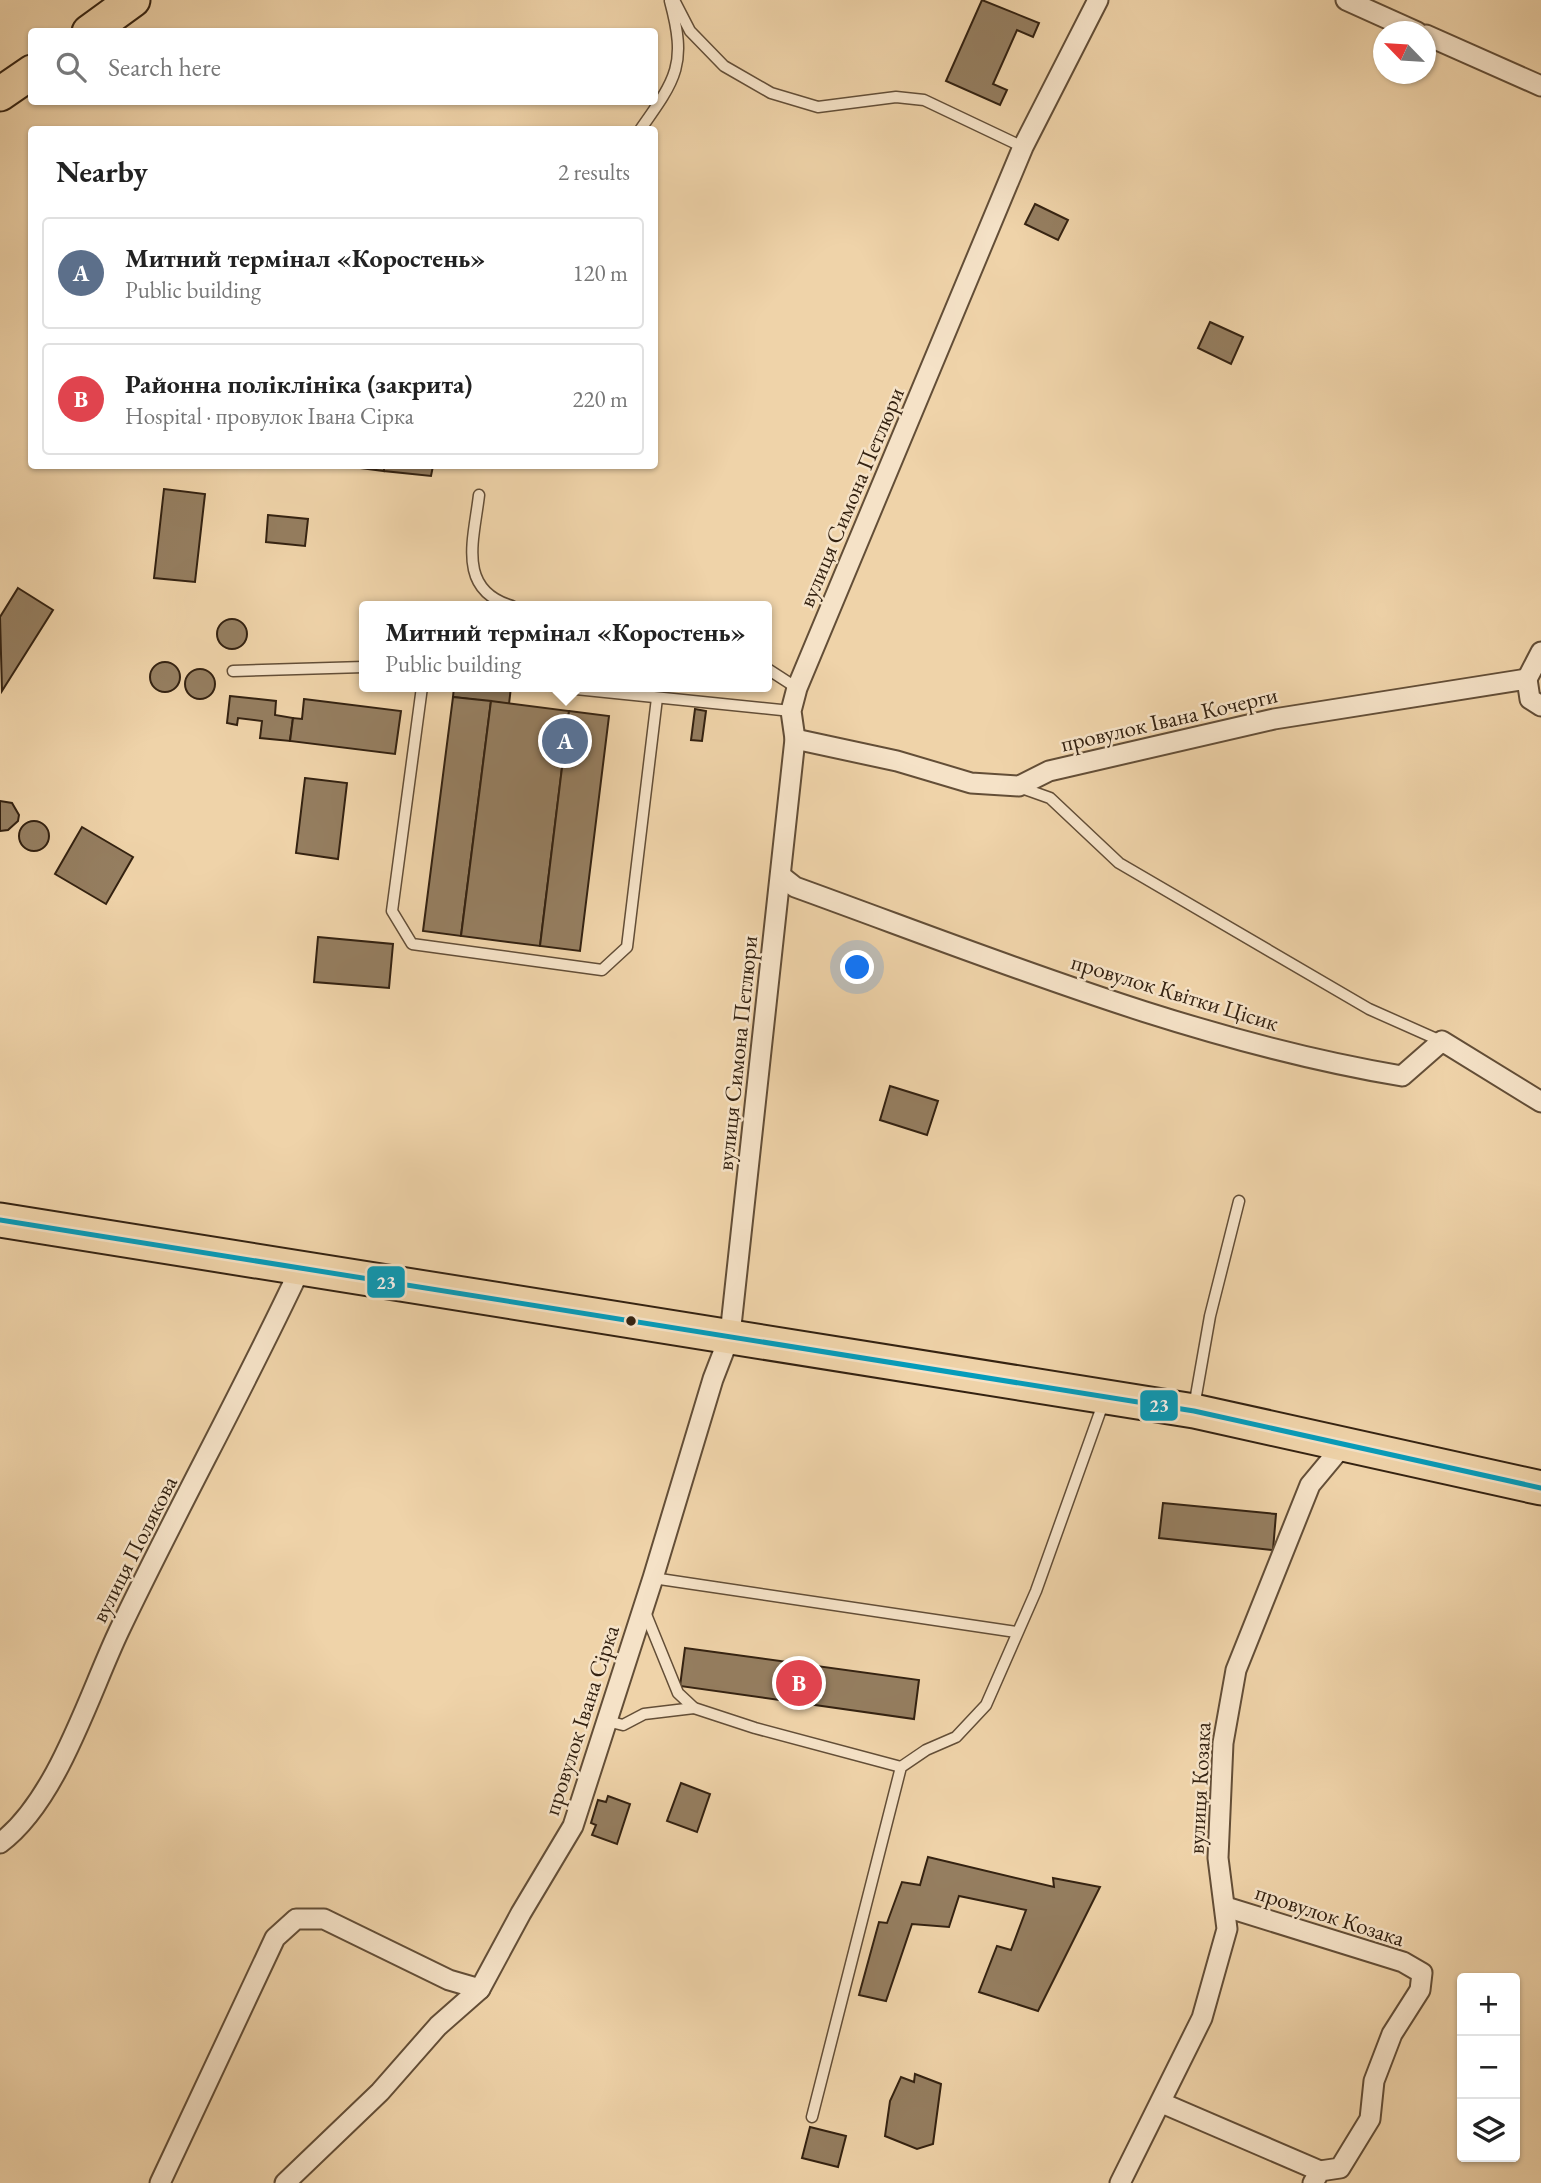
<!DOCTYPE html>
<meta charset="utf-8">
<style>
:root{--surface:#fff;--page:#f2f2f2;--text:#222;--muted:#767676;--line:#e0e0e0;--accent:#db2777}
body{margin:0;font-family:"EB Garamond",serif;background:var(--page);color:var(--text)}
.controls{position:absolute;right:21px;bottom:21px;display:grid;overflow:hidden;border-radius:7px;box-shadow:0 2px 5px #0004}
.controls button{width:63px;height:63px;display:grid;place-items:center;padding:0;border:0;border-bottom:2px solid var(--line);background:var(--surface);color:var(--text);font:35px sans-serif}
.compass{position:absolute;left:1373px;top:21px;width:63px;height:63px;border-radius:50%;background:var(--surface);box-shadow:0 2px 5px #0004;rotate:295deg}
.you{position:absolute;left:858px;top:968px;width:24px;height:24px;margin:-18px;border:5px solid #fff;border-radius:50%;background:#1a73e8;box-shadow:0 0 0 10px #1a73e833}
.badge{display:grid;place-items:center;width:46px;height:46px;border-radius:50%;background:var(--accent);color:#fff;font-size:23px;font-weight:700}
.pin{position:absolute;translate:-50% -50%;border:4px solid #fff;box-shadow:0 2px 7px #0006}
.popup{position:absolute;left:359px;top:601px;width:413px;height:91px;box-sizing:border-box;display:grid;place-content:center;border-radius:7px;background:var(--surface);filter:drop-shadow(0 2px 5px #0005);font-size:23px;white-space:nowrap;color:var(--muted)}
.popup b{font-size:26px;color:var(--text)}
.popup::after{content:'';position:absolute;left:50%;top:100%;margin-left:-14px;border:14px solid transparent;border-top-color:var(--surface)}
.list{margin:0;padding:0;list-style:none}
h2{display:flex;justify-content:space-between;align-items:center;height:91px;margin:0;padding:0 28px;font-size:30px}
h2 small{font-size:23px;font-weight:400;color:var(--muted)}
.list li{display:grid;grid-template-columns:46px 1fr auto;gap:21px;align-items:center;box-sizing:border-box;height:112px;margin:0 14px 14px;padding:0 14px;border:2px solid var(--line);border-radius:7px}
.list b{display:block;font-size:26px;white-space:nowrap}
.list p{margin:0;font-size:23px;white-space:nowrap;color:var(--muted)}
.list em{font-size:23px;font-style:normal;color:var(--muted)}
.icon{flex:none;width:38px;height:38px;fill:none;stroke:currentColor;stroke-width:2;stroke-linecap:round;stroke-linejoin:round}
.map{position:relative;flex:none;width:1541px;height:2183px;overflow:hidden}
.search{position:absolute;background:var(--surface);box-shadow:0 2px 5px #0004;left:28px;top:28px;width:630px;height:77px;display:flex;align-items:center;gap:18px;box-sizing:border-box;padding:0 24px;border-radius:7px;color:var(--muted);font-size:26px}
.panel{position:absolute;background:var(--surface);box-shadow:0 2px 5px #0004;left:28px;top:126px;width:630px;height:343px;border-radius:7px}
.map>svg:first-child{display:block}
</style>
<div class="map">
<svg width="1541" height="2183" viewBox="0 0 1541 2183">
<rect width="100%" height="100%" fill="#efd3a9"/>
<filter id="stains"><feTurbulence type="fractalNoise" baseFrequency=".00286" numOctaves="4"/><feColorMatrix values="0 0 0 0 .2 0 0 0 0 .09 0 0 0 0 .02 0 0 0 .5 -.17"/></filter>
<radialGradient id="worn" r=".72"><stop offset=".6" stop-color="#630" stop-opacity="0"/><stop offset="1" stop-color="#630" stop-opacity=".3"/></radialGradient>
<g fill="#957e60" stroke="#342211" stroke-width="2">
<path d="M982,0L1039,23L1033,37L1017,30L993,84L1007,90L1000,105L946,81Z"/>
<path d="M1035,204L1068,220L1058,240L1025,224Z"/>
<path d="M1210,322L1243,337L1231,364L1198,348Z"/>
<path d="M345,466H384V471Z"/>
<path d="M384,466H433L431,476L384,471Z"/>
<path d="M164,489L205,494L195,582L154,578Z"/>
<path d="M268,515L308,519L305,546L266,542Z"/>
<path d="M18,588L53,610L2,691L0,617Z"/>
<circle cx="232" cy="634" r="15"/>
<circle cx="165" cy="677" r="15"/>
<circle cx="200" cy="684" r="15"/>
<path d="M454,687H511L509,704L453,697Z"/>
<path d="M230,696L276,701L275,715L293,718L290,741L260,738L262,721L238,718L237,725L227,723Z"/>
<path d="M453,697L491,701L461,936L423,931Z"/>
<path d="M304,699L401,711L395,754L290,741L293,718L302,719Z"/>
<path d="M491,701L569,711L540,946L461,936Z"/>
<path d="M695,709L706,711L702,741L691,740Z"/>
<path d="M569,711L609,716L580,951L540,946Z"/>
<path d="M305,778L347,783L338,859L296,853Z"/>
<path d="M0,801L12,803L19,815L18,821L8,830L0,831Z"/>
<circle cx="34" cy="836" r="15"/>
<path d="M82,827L133,857L106,904L55,874Z"/>
<path d="M318,937L393,944L389,988L314,982Z"/>
<path d="M890,1086L938,1101L927,1135L880,1120Z"/>
<path d="M1163,1503L1276,1514L1273,1550L1159,1538Z"/>
<path d="M685,1648L919,1680L914,1719L680,1686Z"/>
<path d="M681,1783L710,1794L697,1832L667,1821Z"/>
<path d="M608,1796L630,1804L617,1844L592,1835L596,1825L591,1823L598,1800L606,1802Z"/>
<path d="M928,1857L1054,1887L1053,1878L1100,1887L1038,2011L979,1992L997,1946L1011,1950L1026,1910L959,1896L949,1927L912,1924L886,2001L859,1995L879,1922L887,1923L902,1882L920,1885Z"/>
<path d="M915,2074L941,2084L933,2144L917,2149L885,2136L890,2101L901,2077L914,2082Z"/>
<path d="M810,2127L846,2136L838,2167L802,2158Z"/>
</g>
<g fill="none" stroke-linecap="round" stroke-linejoin="round">
<g stroke="#634e37" stroke-width="13">
<g id="lane">
<path d="M674,0L690,31L724,66L771,93L818,107L896,97L924,100L1023,147"/>
<path d="M640,130C677,78 687,64 670,1"/>
<path d="M479,495C474,539 456,590 512,606"/>
<path d="M766,668L797,688"/>
<path d="M233,671L364,667"/>
<path d="M422,687L392,911L412,944L602,970L627,947L657,698"/>
<path d="M556,687L791,711"/>
<path d="M1019,787L1050,798L1119,863L1369,1009L1441,1041"/>
<path d="M1194,1407L1210,1316L1239,1201"/>
<path d="M653,1578L1016,1632"/>
<path d="M645,1612L678,1693L694,1708L755,1728L901,1767"/>
<path d="M607,1721L623,1725L644,1714L694,1708"/>
<path d="M812,2117L901,1767L926,1750L956,1737L986,1705L1036,1591L1104,1401"/>
</g>
</g>
<g stroke="#634e37" stroke-width="23">
<g id="street">
<path d="M1346,0L1417,32"/>
<path d="M1426,35L1541,86"/>
<path d="M1527,679L1541,652"/>
<path d="M795,739L897,761L971,783L1019,786L1049,771L1274,719L1527,679L1530,699L1541,706"/>
<path d="M781,876L795,887C994,959 1193,1041 1402,1076L1442,1041L1541,1102"/>
<path d="M0,1843C57,1801 89,1694 119,1631C177,1509 243,1391 300,1269"/>
<path d="M1226,1907L1403,1962L1422,1973L1420,1990L1392,2034L1374,2081L1370,2119L1340,2168L1320,2171L1313,2183"/>
<path d="M1162,2103L1320,2171"/>
<path d="M160,2183L275,1938L296,1919H324L449,1980L480,1989L521,1913L573,1826L653,1578L713,1379L730,1335L795,739L791,711L797,688L1023,147L1098,0"/>
<path d="M285,2183L380,2092L438,2026L480,1989"/>
<path d="M1120,2183L1202,2018L1227,1929L1218,1858L1223,1743L1236,1670L1310,1485L1345,1443"/>
</g>
</g>
<g stroke="#342211" stroke-width="37">
<g id="highway">
<path d="M89,32L133,0"/>
<path d="M0,94L32,72"/>
<path d="M0,1220L1194,1411L1541,1488"/>
</g>
</g>
<use href="#lane" stroke="#f5e2c7" stroke-width="10"/>
<use href="#street" stroke="#f5e2c7" stroke-width="19"/>
<use href="#highway" stroke="#efd3a9" stroke-width="33"/>
<g stroke="#f5e2c7" stroke-width="10">
<path id="bus-1" d="M0,1220L1194,1411L1541,1488"/>
</g>
<use href="#bus-1" stroke="#059cbb" stroke-width="5"/>
</g>
<circle fill="#342211" stroke="#f5e2c7" stroke-width="2.5" cx="631" cy="1321" r="6"/>
<g text-anchor="middle" dominant-baseline="central" stroke-width="5" stroke-linejoin="round" paint-order="stroke">
<g font-size="23" fill="#342211" stroke="#f5e2c7">
<text transform="translate(851 497) rotate(-67)">вулиця Симона Петлюри</text>
<text transform="translate(1169 719) rotate(-13)">провулок Івана Кочерги</text>
<text transform="translate(1175 992) rotate(17)">провулок Квітки Цісик</text>
<text transform="translate(737 1053) rotate(-84)">вулиця Симона Петлюри</text>
<text transform="translate(134 1549) rotate(-63)">вулиця Полякова</text>
<text transform="translate(581 1720) rotate(-72)">провулок Івана Сірка</text>
<text transform="translate(1199 1788) rotate(-87)">вулиця Козака</text>
<text transform="translate(1330 1915) rotate(18)">провулок Козака</text>
</g>
</g>
<g stroke="#f5e2c7" stroke-width="2.5">
<rect x="366" y="1265" width="40" height="34" rx="7" fill="#059cbb"/>
<rect x="1139" y="1389" width="40" height="33" rx="7" fill="#059cbb"/>
</g>
<g font-size="19" text-anchor="middle" font-weight="bold" fill="#fff">
<text x="386" y="1289">23</text>
<text x="1159" y="1412">23</text>
</g>
<rect width="100%" height="100%" filter="url(#stains)"/>
<rect width="100%" height="100%" fill="url(#worn)"/>
</svg>
<div class="controls">
<button>+</button>
<button>−</button>
<button><svg class="icon" aria-label="layers" viewBox="0 0 24 24"><path d="M12 4l9 5-9 5-9-5zM3 14l9 5 9-5"/></svg></button>
</div>
<svg class="compass" viewBox="-18 -18 36 36"><path d="M0-13l5 13h-10z" fill="#e53935"/><path d="M0 13l5-13h-10z" fill="#767676"/></svg>
<div class="you"></div>
<div class="pin badge" style="left:565px;top:741px;background:#5c6f8a">A</div>
<div class="popup"><b>Митний термінал «Коростень»</b>Public building</div>
<div class="pin badge" style="left:799px;top:1683px;background:#e0444e">B</div>
<div class="search"><svg class="icon" aria-label="search" viewBox="0 0 24 24"><circle cx="10" cy="10" r="6"/><path d="M15 15l6 6"/></svg>Search here</div>
<section class="panel">
<h2>Nearby<small>2 results</small></h2>
<ul class="list">
<li><span class="badge" style="background:#5c6f8a">A</span><div><b>Митний термінал «Коростень»</b><p>Public building</p></div><em>120 m</em></li>
<li><span class="badge" style="background:#e0444e">B</span><div><b>Районна поліклініка (закрита)</b><p>Hospital · провулок Івана Сірка</p></div><em>220 m</em></li>
</ul>
</section>
</div>
